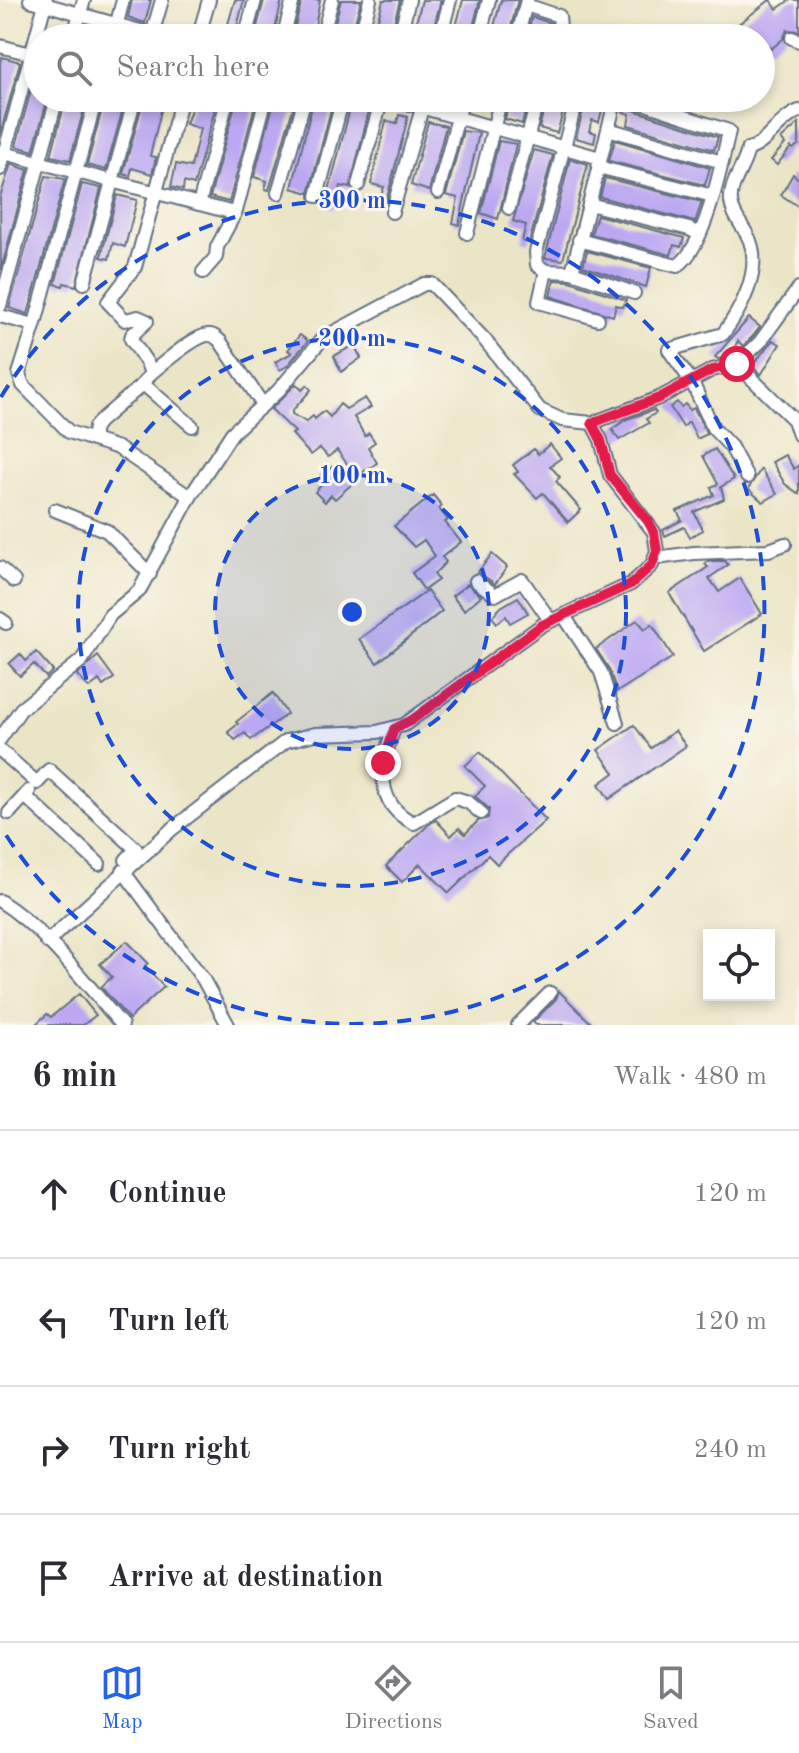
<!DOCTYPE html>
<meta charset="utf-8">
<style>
:root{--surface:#fff;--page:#f7f7f7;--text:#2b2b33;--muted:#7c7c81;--line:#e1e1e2;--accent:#2563eb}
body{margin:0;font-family:"Old Standard TT",serif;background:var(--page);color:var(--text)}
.controls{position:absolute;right:24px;bottom:24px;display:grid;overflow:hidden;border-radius:0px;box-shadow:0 4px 12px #0003}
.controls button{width:72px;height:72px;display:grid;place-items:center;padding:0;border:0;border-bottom:2px solid var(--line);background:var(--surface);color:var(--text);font:40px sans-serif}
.stop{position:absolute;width:24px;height:24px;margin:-18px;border:6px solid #e11d48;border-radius:50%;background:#fff}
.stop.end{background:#e11d48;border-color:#fff;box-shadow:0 2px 8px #0008}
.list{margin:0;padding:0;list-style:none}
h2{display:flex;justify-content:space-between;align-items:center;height:104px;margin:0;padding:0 32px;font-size:34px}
h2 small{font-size:26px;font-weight:400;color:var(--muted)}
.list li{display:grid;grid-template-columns:52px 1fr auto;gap:24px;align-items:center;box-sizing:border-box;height:128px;padding:0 32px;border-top:2px solid var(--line)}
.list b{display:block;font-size:30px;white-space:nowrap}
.list em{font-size:26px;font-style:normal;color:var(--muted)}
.icon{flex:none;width:44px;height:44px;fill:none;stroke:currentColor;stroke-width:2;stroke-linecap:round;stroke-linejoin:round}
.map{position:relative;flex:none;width:799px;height:1025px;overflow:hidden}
.search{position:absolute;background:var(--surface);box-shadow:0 4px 12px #0003;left:24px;right:24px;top:24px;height:88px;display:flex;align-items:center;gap:20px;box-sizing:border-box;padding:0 28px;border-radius:44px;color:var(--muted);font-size:30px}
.sheet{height:616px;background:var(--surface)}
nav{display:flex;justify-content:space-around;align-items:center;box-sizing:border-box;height:112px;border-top:2px solid var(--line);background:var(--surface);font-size:22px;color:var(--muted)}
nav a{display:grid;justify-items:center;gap:4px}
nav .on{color:var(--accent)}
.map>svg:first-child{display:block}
</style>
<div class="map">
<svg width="799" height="1025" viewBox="0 0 799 1025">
<rect width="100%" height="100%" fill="#fbf7ec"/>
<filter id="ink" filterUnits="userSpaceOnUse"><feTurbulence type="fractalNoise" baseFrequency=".0125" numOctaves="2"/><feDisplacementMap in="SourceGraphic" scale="16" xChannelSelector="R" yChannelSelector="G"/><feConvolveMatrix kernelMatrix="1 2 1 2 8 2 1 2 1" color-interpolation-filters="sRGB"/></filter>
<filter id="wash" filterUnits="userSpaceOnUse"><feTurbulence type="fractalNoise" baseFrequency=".006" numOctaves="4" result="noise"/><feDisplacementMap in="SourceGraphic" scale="32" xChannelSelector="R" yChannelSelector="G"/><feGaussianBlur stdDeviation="1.8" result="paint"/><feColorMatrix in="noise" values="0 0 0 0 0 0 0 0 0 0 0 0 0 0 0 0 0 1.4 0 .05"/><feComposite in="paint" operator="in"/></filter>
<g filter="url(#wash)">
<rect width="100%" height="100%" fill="#ebe5c7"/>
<g id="blocks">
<g fill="#bba7f2">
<path d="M132,0H151L145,23L128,17Z"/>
<path d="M235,0H244L234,38H224Z"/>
<path d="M264,0H282L273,38H254Z"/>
<path d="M302,0H320L316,21L311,38H292Z"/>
<path d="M341,0H361L351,38H331Z"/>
<path d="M383,0H400L390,38H373Z"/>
<path d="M422,0H441L431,38H412Z"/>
<path d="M463,0H480L470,38H453Z"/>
<path d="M501,0H518L508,38H491Z"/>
<path d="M770,0L777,9L790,0H799V31L787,30L783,39L771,49L753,28L743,35L736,26Z"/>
<path d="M532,17L551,23L548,38H526Z"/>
<path d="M2,57L20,62L0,135V63Z"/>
<path d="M36,71L38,72V98H48L33,151L16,146Z"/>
<path d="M66,98H87L70,160L51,156Z"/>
<path d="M105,98H126L106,170L87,165Z"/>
<path d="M144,98H164L150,156L156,157L152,174L132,168L130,176L123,174Z"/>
<path d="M195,98H218L194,185L184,182L183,190L171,187L176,164L191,167L200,129L186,124Z"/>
<path d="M237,98H257L229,202L210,197Z"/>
<path d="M275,98H296L269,190L265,189L267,181L254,177Z"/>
<path d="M314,98H334L309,193L292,188Z"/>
<path d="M510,98H529L522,124L505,119Z"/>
<path d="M547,98H567L557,133L539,128Z"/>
<path d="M586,98H605L599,122L592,120L589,131L596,133L594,143L576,138Z"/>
<path d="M352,101L370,106L350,188L341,186L334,209L325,206Z"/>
<path d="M624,107L718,137L714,150L628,125L630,114L623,112Z"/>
<path d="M399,115L408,117L387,198L381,197L384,187L371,184L386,121L397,123Z"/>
<path d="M428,122L446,126L429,191L411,185Z"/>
<path d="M799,123V144L793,149L791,147L777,165L771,160L785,144L781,139Z"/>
<path d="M463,131L479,133L459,225L453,223L458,198L446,195Z"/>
<path d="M615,140L710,168L705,185L609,161Z"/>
<path d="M499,141L516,144L498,219L481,213Z"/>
<path d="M534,150L553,155L529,243L522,241L526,225L513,221Z"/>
<path d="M570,159L588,164L563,260L545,258Z"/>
<path d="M11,164L28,170L1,270L0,197Z"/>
<path d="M793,174L799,179V207L781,195Z"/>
<path d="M46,176L65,179L28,314L9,308Z"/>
<path d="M605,178L702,202L695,222L600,197Z"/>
<path d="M82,184L101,188L76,286L64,283L63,286L55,284Z"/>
<path d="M117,195L137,200L125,247L113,243L109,259L101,257Z"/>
<path d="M597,215L684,238L681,247L674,245L671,255L591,234Z"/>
<path d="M587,251L651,268L646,287L583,266Z"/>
<path d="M554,280L570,281L626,300L623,307L616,305L613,316L550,296Z"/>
<path d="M749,318L760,327L753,336L743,346L738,341L729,357L718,359L715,357Z"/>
<path d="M300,335L308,341L287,366L280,370L275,362L292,353L288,350Z"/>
<path d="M773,340L780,344L761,375L752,366Z"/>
<path d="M354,345L361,358L341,372L334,356Z"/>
<path d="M296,384L302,390L307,385L311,390L292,411V414L306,422L313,416L315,419L324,411L330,417L340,404L346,409L365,398L371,407L354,417L365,436L369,433L375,442L368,447L377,463L361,473L356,465L350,468L337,450L328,457L320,448L311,455L306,450L292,434L295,432L271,409Z"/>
<path d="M677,402L681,407L685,404L690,410L694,408L707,434L697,439L689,422L683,427L670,407Z"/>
<path d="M654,410L656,413L646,419L649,423L619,440L612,429L627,419Z"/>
<path d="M550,444L561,458L550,466L560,477L556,481L581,510L568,522L543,493L537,498L514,474L518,472L513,465L534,449L538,454Z"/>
<path d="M715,449L734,479L721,487L724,499L694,512L703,530L690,537L684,527L665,536L663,530L682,520L677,511L714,495L711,487L718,484L703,456Z"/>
<path d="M785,455L794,469L799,465V494L785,484L772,462Z"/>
<path d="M332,467L338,476L342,473L352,484L335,499L331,495L325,502L315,492L325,481L321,474Z"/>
<path d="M761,469L777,494L763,502L748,489Z"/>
<path d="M433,495L442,506L439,509L448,520L445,522L461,542L442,557L446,562L434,574L438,580L424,590L412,573L435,556L424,540L414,547L394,526Z"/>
<path d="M492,554L507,567L495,584L478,572Z"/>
<path d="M708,561H725L728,565L709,578L719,592L740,578L762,614L704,651L669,593L708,567L705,564Z"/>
<path d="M468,584L481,596L464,610L452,596Z"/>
<path d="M427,591L442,611L377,663L359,639Z"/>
<path d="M518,597L528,613L510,623L506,616L497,623L492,617L501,607Z"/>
<path d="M637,620L645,629L652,624L673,657L617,692L609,669L596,649Z"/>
<path d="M36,652L53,671L46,677L34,664L20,676L9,664L20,654L26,661Z"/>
<path d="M98,656L114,678L103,686L99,680L89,688L77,675Z"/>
<path d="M273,693L287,714L251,740L245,733L235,740L228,732L238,724L236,722Z"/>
<path d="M634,725L651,748L675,731L686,746L609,799L599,784L614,773L598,750Z"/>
<path d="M480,752L546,820L497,864L488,855L449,893L420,864L402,882L386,866L428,825L436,820L451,836L459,828L465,834L478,821L488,818L489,809L475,796L485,786L465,766Z"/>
<path d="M127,941L148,963L145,966L164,987L129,1019L101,987L112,977L100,964Z"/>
<path d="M559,991L593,1025H536L533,1022L556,999Z"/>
<path d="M79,994L96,1015L83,1025H35L47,1014L51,1017Z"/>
</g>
</g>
</g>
<g filter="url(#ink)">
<use href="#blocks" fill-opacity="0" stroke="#646f83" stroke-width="2"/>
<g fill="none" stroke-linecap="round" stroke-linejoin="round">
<g stroke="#646f83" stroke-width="16">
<g id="minor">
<path d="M30,0L165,38"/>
<path d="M526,5L559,16L560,27L557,38"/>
<path d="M73,38L84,0"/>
<path d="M113,38L123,0"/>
<path d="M151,38L162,0"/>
<path d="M198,38L209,0"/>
<path d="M245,38L255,0"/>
<path d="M283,38L293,0"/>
<path d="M322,38L332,0"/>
<path d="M360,38L370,0"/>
<path d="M399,38L409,0"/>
<path d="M440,38L450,0"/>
<path d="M479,38L489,0"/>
<path d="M517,38L527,0"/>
<path d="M792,38L799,41"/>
<path d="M0,46L31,54"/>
<path d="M96,98L36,320L19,374L23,385L69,432L118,448L190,497"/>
<path d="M389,98L600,158"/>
<path d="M608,129L722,162"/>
<path d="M748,149C766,146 778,119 799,111"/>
<path d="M0,152L234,213"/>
<path d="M598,167L713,196"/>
<path d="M0,169L46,0"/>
<path d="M358,185L382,98"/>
<path d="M438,192L463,98"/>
<path d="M278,193L305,98"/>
<path d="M317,196L343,98"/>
<path d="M199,204L228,98"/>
<path d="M589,204L689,229L699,234"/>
<path d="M509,208L538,98"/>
<path d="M392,212L425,98"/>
<path d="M467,233L501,98"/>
<path d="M579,240L677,266C705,249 722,163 729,131L627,98"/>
<path d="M546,271L537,265L536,252L577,98"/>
<path d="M203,272L216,257L217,247L236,211L266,98"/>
<path d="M572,272L616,98"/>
<path d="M84,283L135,98"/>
<path d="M0,306L57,98"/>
<path d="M0,316L34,325"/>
<path d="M598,319L539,302L546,271L572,272L634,293"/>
<path d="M737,364L794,420L799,435"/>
<path d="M151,373C163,364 194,336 208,335C214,334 216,338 220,341L263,405"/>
<path d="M143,384L192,426"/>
<path d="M93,440L95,427L100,421L143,384L151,373L147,363L131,339L132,335L147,321L138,317L125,320L108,302L135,267L182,98"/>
<path d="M747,477L731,447L713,428L692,382L669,350L723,334C740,311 762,272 750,241C745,228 733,217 731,202C729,183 745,167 748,149"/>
<path d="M55,510L107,531L150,574"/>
<path d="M656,558L694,553L769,550L785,544"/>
<path d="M0,568L14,581"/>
<path d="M476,581L495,595L522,580L550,620"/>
<path d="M564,616L601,672L617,723"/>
<path d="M0,619L6,623"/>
<path d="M394,729C380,763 374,805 414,823L455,798L468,802L481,813"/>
<path d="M0,739L21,709L82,660L110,615L139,591L190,497L232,433L278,391L323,338L424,284H432L484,339L540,410L562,420L592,423L659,398L712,370L737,364L760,342L799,288"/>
<path d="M0,750L37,783L49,770L136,849L126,860"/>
<path d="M25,796L99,864"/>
<path d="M9,813L29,791"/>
<path d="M123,871L203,979L228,1025"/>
<path d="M0,901C46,930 86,984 122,1025"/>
<path d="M47,942L171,830L286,741L315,734L377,732L404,725L542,625L631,584L652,565L657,551L654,532L610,475L601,440L592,423"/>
<path d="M518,1025L550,993"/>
</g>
</g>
<use href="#minor" stroke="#fff" stroke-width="12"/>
</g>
</g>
<g fill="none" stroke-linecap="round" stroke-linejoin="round" filter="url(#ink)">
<path stroke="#e11d48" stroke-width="10" d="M383,763L394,729L412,720L542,625L631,584L652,565L657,551L654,532L648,521L610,475L601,440L592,423L659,398L712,370L737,364"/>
</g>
<circle cx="352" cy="612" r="137" fill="#1d4ed8" fill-opacity=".12"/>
<g fill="none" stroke="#1d4ed8" stroke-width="4" stroke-dasharray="14 10">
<circle cx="352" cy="612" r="137"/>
<circle cx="352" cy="612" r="274"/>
<path d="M1 397A412 412 0 1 1 1 827"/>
</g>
<circle cx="352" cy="612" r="12" fill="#1d4ed8" stroke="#fbf7ec" stroke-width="4"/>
<g font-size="24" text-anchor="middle" font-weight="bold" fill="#1d4ed8" stroke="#fbf7ec" stroke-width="6" stroke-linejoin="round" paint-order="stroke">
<text x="352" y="208">300 m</text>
<text x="352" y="346">200 m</text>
<text x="352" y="483">100 m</text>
</g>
</svg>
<div class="controls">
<button><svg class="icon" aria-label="locate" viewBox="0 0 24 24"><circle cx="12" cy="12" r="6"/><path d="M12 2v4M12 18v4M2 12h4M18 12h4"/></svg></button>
</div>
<div class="stop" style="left:737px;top:364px"></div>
<div class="stop end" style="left:383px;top:763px"></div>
<div class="search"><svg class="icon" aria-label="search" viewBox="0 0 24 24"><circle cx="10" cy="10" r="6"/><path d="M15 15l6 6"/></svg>Search here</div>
</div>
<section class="sheet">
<h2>6 min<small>Walk · 480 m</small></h2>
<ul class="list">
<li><svg class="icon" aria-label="ahead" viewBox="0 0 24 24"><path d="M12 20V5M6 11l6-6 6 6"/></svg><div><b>Continue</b></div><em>120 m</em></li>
<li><svg class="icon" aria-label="left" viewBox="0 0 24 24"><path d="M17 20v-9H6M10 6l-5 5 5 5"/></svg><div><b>Turn left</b></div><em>120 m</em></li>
<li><svg class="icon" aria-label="right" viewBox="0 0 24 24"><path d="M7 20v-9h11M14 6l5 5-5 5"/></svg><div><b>Turn right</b></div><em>240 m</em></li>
<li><svg class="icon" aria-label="arrive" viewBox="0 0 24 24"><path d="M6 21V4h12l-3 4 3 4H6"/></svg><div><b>Arrive at destination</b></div></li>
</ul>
</section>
<nav>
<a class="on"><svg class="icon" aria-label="map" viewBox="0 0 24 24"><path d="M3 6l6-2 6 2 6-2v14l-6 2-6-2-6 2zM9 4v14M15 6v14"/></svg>Map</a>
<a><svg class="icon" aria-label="directions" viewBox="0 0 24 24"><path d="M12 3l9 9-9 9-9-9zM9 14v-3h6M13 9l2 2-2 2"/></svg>Directions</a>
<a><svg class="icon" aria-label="saved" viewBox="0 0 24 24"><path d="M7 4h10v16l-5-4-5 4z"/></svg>Saved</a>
</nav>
